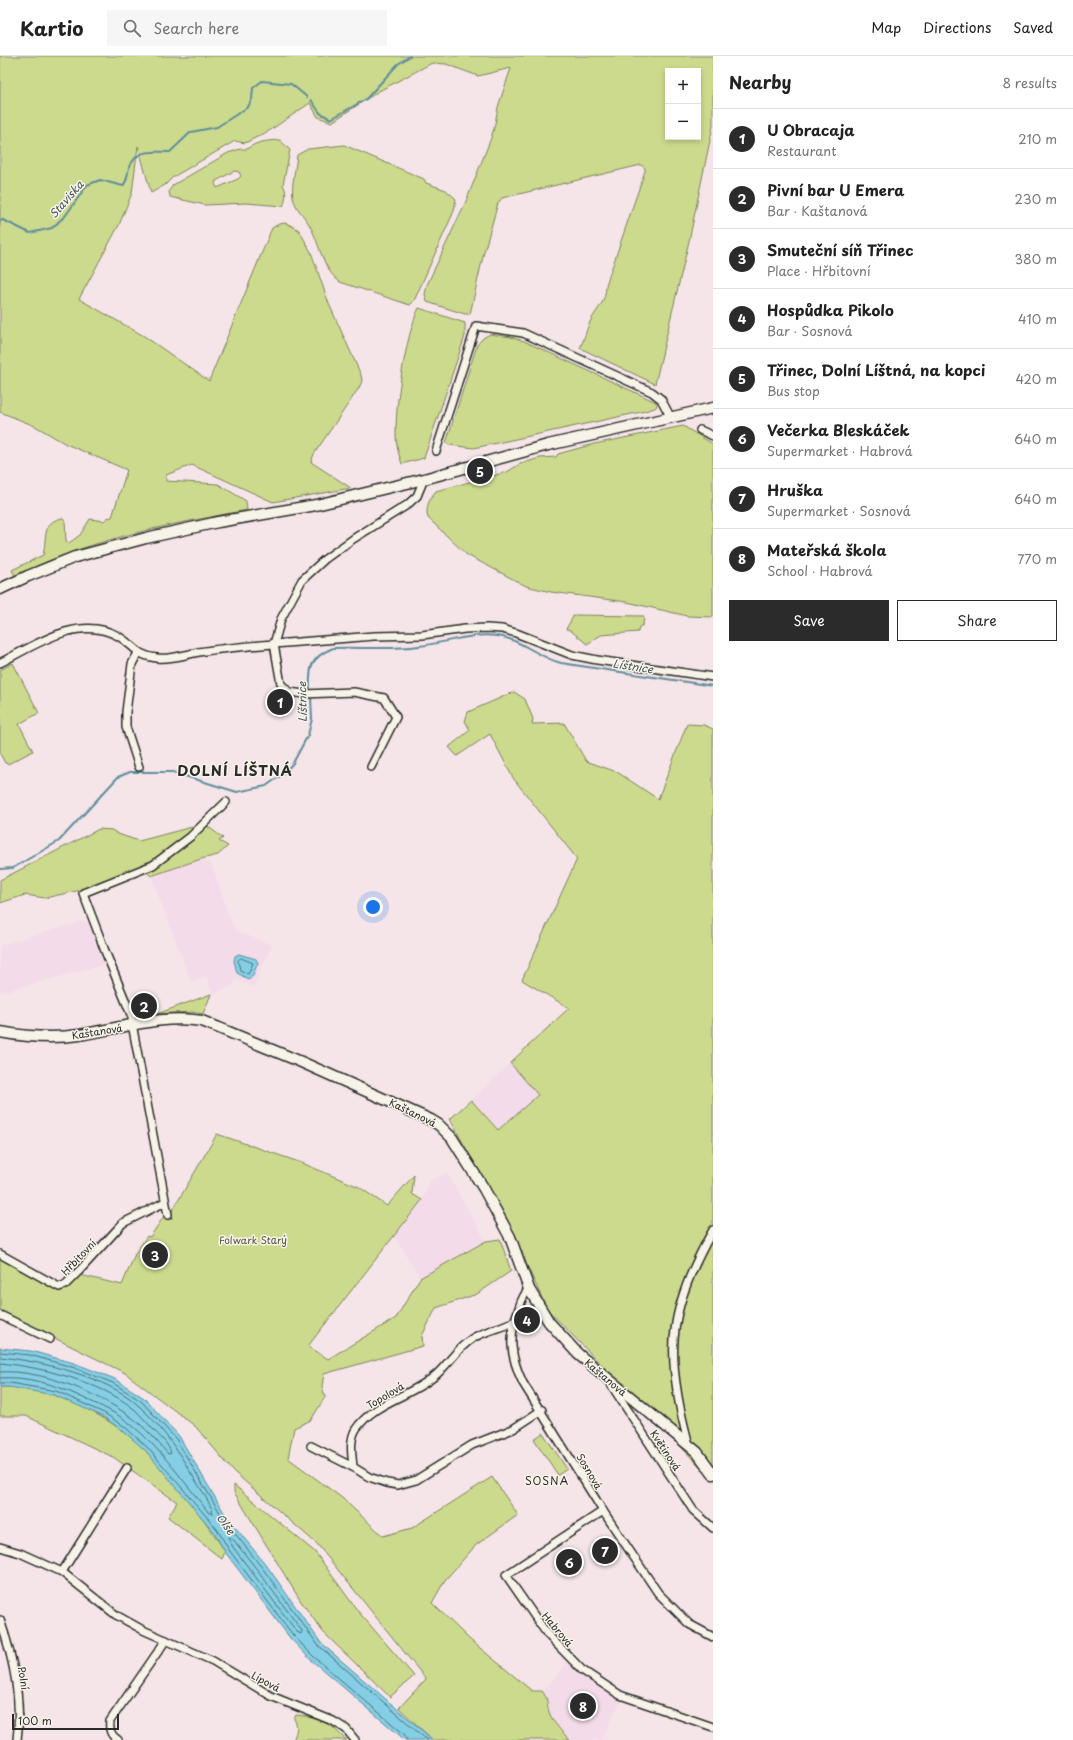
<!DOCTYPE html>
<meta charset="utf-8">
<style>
:root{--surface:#fff;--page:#f6f6f6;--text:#222;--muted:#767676;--line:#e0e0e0;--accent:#2b2b2b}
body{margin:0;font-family:"Playpen Sans",sans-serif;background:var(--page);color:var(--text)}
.controls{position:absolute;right:12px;top:12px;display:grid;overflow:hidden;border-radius:0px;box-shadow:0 2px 6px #0003}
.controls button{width:36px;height:36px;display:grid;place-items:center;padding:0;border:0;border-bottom:1px solid var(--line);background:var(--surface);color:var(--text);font:20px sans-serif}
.scale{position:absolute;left:12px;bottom:10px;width:107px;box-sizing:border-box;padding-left:4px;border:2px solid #2b2b2b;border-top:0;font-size:11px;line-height:14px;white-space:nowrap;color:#2b2b2b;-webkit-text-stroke:3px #f7f3e8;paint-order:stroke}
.you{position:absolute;left:373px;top:851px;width:14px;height:14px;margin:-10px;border:3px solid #fff;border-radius:50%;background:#1a73e8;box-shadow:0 0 0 6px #1a73e833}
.badge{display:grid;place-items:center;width:26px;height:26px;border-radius:50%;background:var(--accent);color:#fff;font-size:13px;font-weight:700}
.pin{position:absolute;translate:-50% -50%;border:2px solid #fff;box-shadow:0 1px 4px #0006}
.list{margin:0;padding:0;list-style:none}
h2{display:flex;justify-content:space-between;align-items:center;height:52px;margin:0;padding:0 16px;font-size:17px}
h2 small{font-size:13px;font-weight:400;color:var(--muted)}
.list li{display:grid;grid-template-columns:26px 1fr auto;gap:12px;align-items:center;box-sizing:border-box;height:60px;padding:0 16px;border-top:1px solid var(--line)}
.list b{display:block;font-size:15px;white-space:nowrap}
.list p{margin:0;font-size:13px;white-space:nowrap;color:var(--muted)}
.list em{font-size:13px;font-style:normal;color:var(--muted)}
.actions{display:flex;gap:8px;padding:12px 16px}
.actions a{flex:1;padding:9px 0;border:1px solid var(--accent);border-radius:0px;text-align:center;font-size:14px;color:var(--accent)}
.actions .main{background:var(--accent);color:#fff}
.icon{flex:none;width:22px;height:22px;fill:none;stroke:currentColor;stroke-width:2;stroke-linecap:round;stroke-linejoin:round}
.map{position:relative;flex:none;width:713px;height:1684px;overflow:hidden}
header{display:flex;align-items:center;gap:24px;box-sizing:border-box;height:56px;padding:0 20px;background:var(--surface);border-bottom:1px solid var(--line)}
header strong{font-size:19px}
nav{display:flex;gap:22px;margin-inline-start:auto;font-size:14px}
.search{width:280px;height:36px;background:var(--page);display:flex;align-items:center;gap:10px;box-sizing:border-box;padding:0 14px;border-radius:0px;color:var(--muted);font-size:15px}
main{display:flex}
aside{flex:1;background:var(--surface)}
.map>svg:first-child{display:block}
</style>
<header>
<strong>Kartio</strong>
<div class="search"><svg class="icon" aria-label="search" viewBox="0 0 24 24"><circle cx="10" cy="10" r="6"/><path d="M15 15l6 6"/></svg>Search here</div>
<nav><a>Map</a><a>Directions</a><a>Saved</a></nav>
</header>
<main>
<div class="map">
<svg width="713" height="1684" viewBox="0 0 713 1684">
<rect width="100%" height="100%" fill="#f5e5e9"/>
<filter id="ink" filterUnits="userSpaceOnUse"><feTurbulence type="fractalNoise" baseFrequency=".025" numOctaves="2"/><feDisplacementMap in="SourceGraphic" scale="8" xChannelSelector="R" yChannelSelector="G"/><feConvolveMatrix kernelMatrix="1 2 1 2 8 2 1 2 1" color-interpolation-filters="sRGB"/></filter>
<g filter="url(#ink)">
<g fill="#f4dbe9">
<path d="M201,803L212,808L228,858L236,875L272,889L254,931L236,924L233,929L213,938L206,920L191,926L151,820Z"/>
<path d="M83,865L91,867L106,908L0,937V889Z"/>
<path d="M510,1007L538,1039L498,1074L471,1044Z"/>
<path d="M447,1117L486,1185L420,1222L394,1180L422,1144L430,1125Z"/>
<path d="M567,1606L591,1627L621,1645L601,1684H570L558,1671L549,1656L547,1642L542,1635Z"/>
</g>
<g fill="#ccda8d" stroke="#7c825c" fill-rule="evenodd">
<path d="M0,0H713V70L689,185L655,328L580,292C584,284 586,275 590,266C597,252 606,247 606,229L645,115V112L641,109L502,142L498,147L484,196L470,258H465L427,246L425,238L427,229L467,143L491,82L495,68L498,51L511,12L478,20L446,8L432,7L379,35L332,66L318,61L310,47L269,75L245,87L235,85L173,121L165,129L151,137L138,90L132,137L119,169L79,243L144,280L209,325L272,172L279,168L285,167L290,169L299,174L311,196L329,248L361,319L362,325L359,332L314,398L311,406L351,432L273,446L192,409L166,419V425L218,428L246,445L247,454C168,469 88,483 15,520L12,514L43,499C47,484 41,465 63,462L65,464L66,485L69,487L80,479L90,463L104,465L107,462L112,461L127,414L66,388L35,370L0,356ZM668,15H698V81H668Z"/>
<path d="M280,84L290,94L283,129C287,134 286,145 283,150L246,147L205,149L170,141L169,135L173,129L228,97L240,93H247C257,85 267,85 280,84ZM234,115L239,116L241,120L238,123L217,132L215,128L216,125Z"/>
<path d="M344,89L424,123L426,127L446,134L456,143L454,155L414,245L410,249L340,226C322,213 320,188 310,170C305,160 295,153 293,141C291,128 296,112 297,99L308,93Z"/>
<path d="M419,252L465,267V280L424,402L402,408C400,402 398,396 397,390C392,362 406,277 419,252Z"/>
<path d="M490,278L511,281L524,285L656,346L657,350L655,352L641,356L474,392L449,389L446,387L477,289L483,282Z"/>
<path d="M683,370L713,388V561L687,560L627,546L551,536L526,530L467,499L428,462C425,452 429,443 436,435L507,416L520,408L540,402L556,401L558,398L594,388Z"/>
<path d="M574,559L644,560L643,569L639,571L638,576L601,579L587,588L570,574L566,573Z"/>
<path d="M13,607L39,657L19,668L33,695L8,708L5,707L0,698V614Z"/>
<path d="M514,636L525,643L533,663L532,668L564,667L586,705L617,716L658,743L687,668L704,669L713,673V1424L547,1253L513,1179L450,1063L471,1044L498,1074L538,1039L510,1007L569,952L522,924L577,803L513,722L490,678L457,700L449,691L470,674L465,665L468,656Z"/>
<path d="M206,769L223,782L219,785L228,790L218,799L201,803L151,820L142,812L81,834L45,842L25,839L0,847V824L99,773L112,774L118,778L139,785L188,772Z"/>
<path d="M211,938L203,958L193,956L157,958Z"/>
<path d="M217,1078L302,1107L359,1131L387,1150L414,1119L412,1138L422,1144L308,1290L328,1303L396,1262L420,1222L486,1185L500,1183L511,1215L477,1238L436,1252L422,1280L423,1290L324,1318L322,1330L325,1341L311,1364L294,1372L288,1402L342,1442L383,1480L412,1472L492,1421L518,1459L476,1489L445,1524L432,1547L469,1583L532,1635H542C549,1644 546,1646 549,1656C553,1667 562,1676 570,1684H433L399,1652L426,1623L317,1488L234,1416L195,1370L125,1317L0,1255V1200L62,1235L79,1216L84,1220L122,1229L135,1198L147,1180L150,1181L164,1160L171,1157Z"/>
<path d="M0,1331C50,1328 115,1362 149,1398C161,1410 171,1424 182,1437C198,1456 213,1475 225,1496L222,1503L168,1461L177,1446L113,1401L26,1360H0Z"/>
<path d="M543,1377L567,1413L558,1419L534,1383Z"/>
<path d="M234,1429L315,1496L357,1554L414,1620L390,1641L323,1576L300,1544L234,1436Z"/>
<path d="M296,1659C307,1660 326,1665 335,1673C339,1677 342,1681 347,1684H293C296,1677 299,1671 294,1663Z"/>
</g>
<g fill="#84cfe5" stroke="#608d9b">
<path d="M239,898L256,903L258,907L252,921L248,923L237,917L234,905L235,900Z"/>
<path d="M0,1292L31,1295L74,1307L115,1323L144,1342L179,1380L226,1460L267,1510L321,1587L433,1684H405L310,1603L290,1582L225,1496L214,1476L145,1394L122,1374L102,1360L54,1339L9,1331H0Z"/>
</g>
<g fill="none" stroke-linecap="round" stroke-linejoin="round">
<g stroke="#4f6d75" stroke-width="1">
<path d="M241,902L253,907L248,918L240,914L238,905Z"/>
<path d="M0,1296L30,1299L72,1311L113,1327L141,1345L176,1383L223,1462L263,1513L318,1589L427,1684"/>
<path d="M0,1301C40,1305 109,1321 139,1350C160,1369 175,1390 189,1414C195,1424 211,1447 213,1457H209C184,1426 160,1391 128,1366C112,1354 94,1347 77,1339C54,1328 26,1320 0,1322"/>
<path d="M0,1307C42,1311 101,1326 134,1353C141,1359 147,1367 153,1373C159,1380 169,1388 171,1397L168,1398C157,1385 145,1371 131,1361C98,1337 41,1313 0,1316"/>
<path d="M0,1327H10L56,1335L104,1357L125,1371L148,1392L217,1473L229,1494L293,1579L313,1600L405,1679L407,1684"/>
<path d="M229,1481L232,1482L259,1516L302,1575L301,1578L297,1576L233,1491L229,1484Z"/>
</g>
<g stroke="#608d9b" stroke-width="2">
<path d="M311,44L320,57L331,63L366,43L398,8L410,0"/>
<path d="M0,165L3,164L30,177L52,172L66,159L87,129L100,124L123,130C128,124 127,118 129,112C137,92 152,96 170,96L191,76L217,71L248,51L252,43L253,32L262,25L291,28L307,41"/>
<path d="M310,636C309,612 309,602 333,592C360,591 393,594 419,590C448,587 473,575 503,581C524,586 540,602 561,607L713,630"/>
<path d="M0,813L13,812L59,785L118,721L130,716H172L237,736L266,730L283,718L293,707L308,679L312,663L311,640"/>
</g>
<g stroke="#2b2b2b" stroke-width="10">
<g id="street">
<path d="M700,374L713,380"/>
<path d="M436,395L476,270L523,277L652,336L661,343L671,362"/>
<path d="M424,423L417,440L407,449L353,483L325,503L302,524L281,563L274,588L374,580L422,579L465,573L487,572L502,573L516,577L572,599L597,604L713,621"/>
<path d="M138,597L132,608L126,656V671L139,711"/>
<path d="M0,607C35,589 79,558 118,580C134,589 136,600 157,602C168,604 188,598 199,596C224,592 249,590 274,588L281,628L289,636L304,638L354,636L384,642L396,661L371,711"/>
<path d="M168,1159L133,973L132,961L105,895L83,837L153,809L190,781L226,746"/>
<path d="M0,1198L59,1231L65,1229L80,1214L123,1167L165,1146"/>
<path d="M529,1233C524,1238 521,1245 519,1252C508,1280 510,1300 523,1327L603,1455L658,1537L689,1568L713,1581"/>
<path d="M0,1259L50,1283"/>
<path d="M513,1266C500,1272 485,1275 473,1282C456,1293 450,1306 437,1318C413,1340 375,1345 356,1373C349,1384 352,1399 353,1411L369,1421L387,1427L398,1429L416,1424L472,1389L513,1373L542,1354"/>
<path d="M612,1330L693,1454L713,1472"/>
<path d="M689,1389C680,1356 670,1308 675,1274C679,1239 696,1204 713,1174"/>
<path d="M311,1390L353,1411"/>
<path d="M603,1455L506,1519L547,1578L582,1614L620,1639L713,1671"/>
<path d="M0,1491L20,1497L62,1516L116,1559L143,1574L213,1605L271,1640L333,1665L346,1673L355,1684"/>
<path d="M62,1516L127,1412"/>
<path d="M0,1564C13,1601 22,1645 17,1684"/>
<path d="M118,1684C110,1679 109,1673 110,1665L166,1584"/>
</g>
</g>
<g stroke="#2b2b2b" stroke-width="13">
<g id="secondary">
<path d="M0,533L28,520L75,501L146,482L218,466L316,449L424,423L548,389L713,352"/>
<path d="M0,976C27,981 52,983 79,979C119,973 162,958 202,965L299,1005L431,1064L439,1069L452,1082L484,1133L510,1181L529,1233L549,1266L578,1298L697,1396L713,1418"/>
</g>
</g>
<use href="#street" stroke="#f7f3e8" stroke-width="7"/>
<use href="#secondary" stroke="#f7f3e8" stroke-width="10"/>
</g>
</g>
<g text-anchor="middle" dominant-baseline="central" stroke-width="3" stroke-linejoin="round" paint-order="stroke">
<g font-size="10" fill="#2b2b2b" stroke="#f7f3e8">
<text transform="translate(97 975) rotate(-9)">Kaštanová</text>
<text transform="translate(413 1056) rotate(26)">Kaštanová</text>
<text transform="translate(78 1201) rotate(-46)">Hřbitovní</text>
<text transform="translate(606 1321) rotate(40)">Kaštanová</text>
<text transform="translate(385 1339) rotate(-31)">Topolová</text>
<text transform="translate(666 1394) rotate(57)">Květinová</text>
<text transform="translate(590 1415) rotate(59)">Sosnová</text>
<text transform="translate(558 1573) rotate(50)">Habrová</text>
<text transform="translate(24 1622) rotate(81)">Polní</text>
<text transform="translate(266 1625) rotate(28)">Lípová</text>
</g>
<g font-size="10" fill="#535744" stroke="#f7f3e8">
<text x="253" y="1183">Folwark Starý</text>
</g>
<g font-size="11" font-style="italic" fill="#41545a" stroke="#f7f3e8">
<text transform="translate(66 143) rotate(-49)">Staviska</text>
<text transform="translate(633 610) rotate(9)">Líštnice</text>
<text transform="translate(302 646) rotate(-91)">Líštnice</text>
<text transform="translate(226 1468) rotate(54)">Olše</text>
</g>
<g font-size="11" letter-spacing="1" fill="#2b2b2b" stroke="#f7f3e8">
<text x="547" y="1424">SOSNA</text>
</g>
<g font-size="14" font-weight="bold" letter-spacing="1" fill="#2b2b2b" stroke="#f7f3e8">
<text x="235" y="714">DOLNÍ LÍŠTNÁ</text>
</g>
</g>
</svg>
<div class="controls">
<button>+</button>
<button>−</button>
</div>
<div class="scale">100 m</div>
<div class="you"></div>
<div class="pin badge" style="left:280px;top:646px">1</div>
<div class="pin badge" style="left:144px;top:950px">2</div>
<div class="pin badge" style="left:155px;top:1199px">3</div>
<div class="pin badge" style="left:527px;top:1264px">4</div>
<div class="pin badge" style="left:480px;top:415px">5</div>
<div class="pin badge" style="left:569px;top:1506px">6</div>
<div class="pin badge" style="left:605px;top:1495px">7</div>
<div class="pin badge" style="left:583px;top:1650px">8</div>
</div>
<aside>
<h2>Nearby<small>8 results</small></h2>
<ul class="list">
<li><span class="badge">1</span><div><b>U Obracaja</b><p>Restaurant</p></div><em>210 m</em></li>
<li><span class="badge">2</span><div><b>Pivní bar U Emera</b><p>Bar · Kaštanová</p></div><em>230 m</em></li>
<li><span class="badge">3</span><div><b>Smuteční síň Třinec</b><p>Place · Hřbitovní</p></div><em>380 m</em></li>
<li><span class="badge">4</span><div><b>Hospůdka Pikolo</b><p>Bar · Sosnová</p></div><em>410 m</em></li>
<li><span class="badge">5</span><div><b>Třinec, Dolní Líštná, na kopci</b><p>Bus stop</p></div><em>420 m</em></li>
<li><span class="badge">6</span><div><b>Večerka Bleskáček</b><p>Supermarket · Habrová</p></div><em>640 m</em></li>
<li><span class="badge">7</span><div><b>Hruška</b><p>Supermarket · Sosnová</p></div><em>640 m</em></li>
<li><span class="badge">8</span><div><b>Mateřská škola</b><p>School · Habrová</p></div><em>770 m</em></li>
</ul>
<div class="actions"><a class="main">Save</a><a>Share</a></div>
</aside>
</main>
